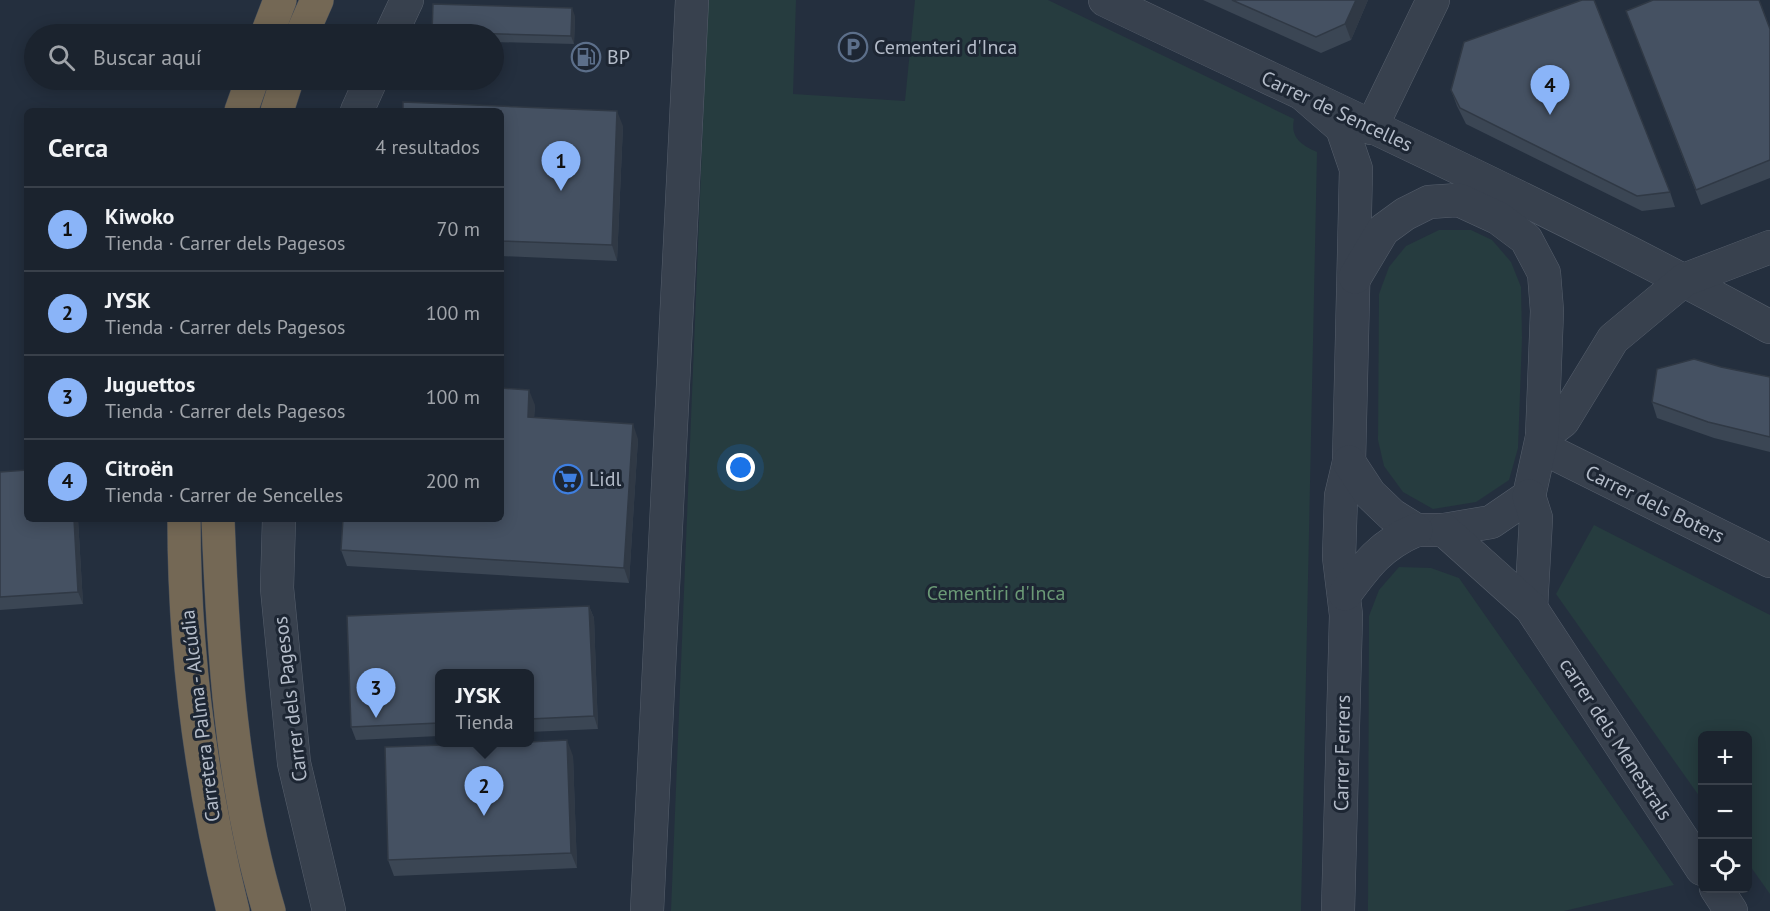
<!DOCTYPE html>
<html lang="es">
<meta charset="utf-8">
<style>
:root{--surface:#1b232e;--page:#242b36;--text:#f1f3f6;--muted:#a0a4aa;--line:#39404a;--accent:#8ab4f8}
body{margin:0;font-family:"PT Sans",sans-serif;background:var(--page);color:var(--text)}
.controls{position:absolute;right:18px;bottom:18px;display:grid;overflow:hidden;border-radius:9px;box-shadow:0 3px 15px #0003}
.controls button{width:54px;height:54px;display:grid;place-items:center;padding:0;border:0;border-bottom:2px solid var(--line);background:var(--surface);color:var(--text);font:30px sans-serif}
.you{position:absolute;left:741px;top:468px;width:21px;height:21px;margin:-15px;border:4px solid #fff;border-radius:50%;background:#1a73e8;box-shadow:0 0 0 9px #1a73e833}
.badge{display:grid;place-items:center;width:39px;height:39px;border-radius:50%;background:var(--accent);color:#111;font-size:20px;font-weight:700}
.pin{position:absolute;translate:-50% -50px;filter:drop-shadow(0 2px 3px #0008)}
.pin::after{content:'';position:absolute;top:32px;width:21px;height:18px;background:inherit;clip-path:polygon(0 0,100% 0,50% 100%)}
.popup{position:absolute;left:435px;top:669px;width:99px;height:78px;box-sizing:border-box;display:grid;place-content:center;border-radius:9px;background:var(--surface);filter:drop-shadow(0 2px 4px #0005);font-size:20px;white-space:nowrap;color:var(--muted)}
.popup b{font-size:22px;color:var(--text)}
.popup::after{content:'';position:absolute;left:50%;top:100%;margin-left:-12px;border:12px solid transparent;border-top-color:var(--surface)}
.list{margin:0;padding:0;list-style:none}
h2{display:flex;justify-content:space-between;align-items:center;height:78px;margin:0;padding:0 24px;font-size:26px}
h2 small{font-size:20px;font-weight:400;color:var(--muted)}
.list li{display:grid;grid-template-columns:39px 1fr auto;gap:18px;align-items:center;box-sizing:border-box;height:84px;padding:0 24px;border-top:2px solid var(--line)}
.list b{display:block;font-size:22px;white-space:nowrap}
.list p{margin:0;font-size:20px;white-space:nowrap;color:var(--muted)}
.list em{font-size:20px;font-style:normal;color:var(--muted)}
.icon{flex:none;width:33px;height:33px;fill:none;stroke:currentColor;stroke-width:2;stroke-linecap:round;stroke-linejoin:round}
.map{position:relative;flex:none;width:1770px;height:911px;overflow:hidden}
.search{position:absolute;background:var(--surface);box-shadow:0 3px 15px #0003;left:24px;top:24px;width:480px;height:66px;display:flex;align-items:center;gap:15px;box-sizing:border-box;padding:0 21px;border-radius:33px;color:var(--muted);font-size:22px}
.panel{position:absolute;background:var(--surface);box-shadow:0 3px 15px #0003;left:24px;top:108px;width:480px;height:414px;border-radius:9px}
.map>svg:first-child{display:block}
</style>
<div class="map">
<svg width="1770" height="911" viewBox="0 0 1770 911">
<rect width="100%" height="100%" fill="#242f3e"/>
<g fill="#263c3f">
<path d="M708,0H796L793,94L905,101L915,0H1048L1294,119C1290,137 1301,145 1317,152L1301,911H671Z"/>
<path d="M1439,230H1471L1492,240L1511,262L1521,287L1522,338L1518,448L1509,480L1476,502L1433,509L1403,492L1384,466L1378,440L1379,294L1389,267L1406,246Z"/>
<path d="M1594,525L1770,615V894L1748,863V736H1702V800L1556,594Z"/>
<path d="M1399,567L1431,568L1459,578L1674,885L1564,911H1368L1369,616L1379,590Z"/>
</g>
<g fill="none" stroke-linecap="round" stroke-linejoin="round">
<g stroke="#565f6c" stroke-width="34">
<g id="minor">
<path d="M1105,0C1328,107 1554,208 1770,327"/>
<path d="M391,34L407,0"/>
<path d="M1304,95L1342,128L1356,169L1349,462L1341,496L1339,557L1346,615L1338,911"/>
<path d="M357,111L371,80"/>
<path d="M1371,128L1433,0"/>
<path d="M1542,437L1563,421L1613,339L1684,280L1770,247"/>
<path d="M1541,447L1770,561"/>
<path d="M1349,462L1370,494L1392,515L1416,530H1444L1491,522L1529,496L1542,437L1547,311L1544,273L1526,239L1498,218L1459,200L1429,202L1405,214L1383,230L1355,277"/>
<path d="M1529,496L1536,518L1531,608"/>
<path d="M279,519L277,588L294,763L329,911"/>
<path d="M1444,530L1531,608L1702,869"/>
<path d="M1345,594C1367,564 1381,545 1416,530"/>
<path d="M1716,888L1731,911"/>
<path d="M647,911L692,0"/>
</g>
</g>
<g stroke="#434c59" stroke-width="34">
<g id="highway">
<path d="M267,34L280,0"/>
<path d="M302,34L317,0"/>
<path d="M241,111L252,80"/>
<path d="M277,111L287,80"/>
<path d="M184,519C184,651 201,783 233,911"/>
<path d="M218,519C223,651 231,784 269,911"/>
</g>
</g>
<use href="#minor" stroke="#38414e" stroke-width="33"/>
<use href="#highway" stroke="#746855" stroke-width="33"/>
</g>
<g fill="#3b4654">
<path d="M1203,0H1368L1351,40L1321,53Z"/>
<path d="M575,16L574,44L494,42V34H433L432,32Z"/>
<path d="M1632,26L1770,29V178L1701,205Z"/>
<path d="M1451,90L1670,192L1675,207L1642,211L1466,124L1457,106Z"/>
<path d="M501,111L623,126L617,261L501,256Z"/>
<path d="M1721,367L1770,377V452L1714,438L1657,418L1652,402Z"/>
<path d="M535,405L534,418L638,439L629,583L347,566L341,550Z"/>
<path d="M0,472L27,519H78L83,604L0,610Z"/>
<path d="M589,606L594,618L598,729L529,732V674H439V736L356,740L351,727L347,616Z"/>
<path d="M573,756L577,868L394,876L388,860Z"/>
</g>
<g fill="#303945">
<path d="M1356,0H1368L1351,40L1345,24Z"/>
<path d="M572,8L575,16L574,44L571,36Z"/>
<path d="M617,111L623,126L617,261L612,245Z"/>
<path d="M529,390L535,405L533,433L528,417Z"/>
<path d="M633,424L638,439L629,583L624,568Z"/>
<path d="M74,519H78L83,604L78,592Z"/>
<path d="M589,606L594,618L598,729L594,716Z"/>
<path d="M567,740L573,756L577,868L571,853Z"/>
</g>
<g fill="#455162" stroke="#303945" stroke-width="1.5">
<path d="M1232,0H1356L1345,24L1316,37Z"/>
<path d="M1582,0H1594L1670,192L1637,196L1460,108L1451,90L1464,42Z"/>
<path d="M1653,0H1759L1770,29V160L1696,190L1626,11Z"/>
<path d="M433,4L572,8L571,36L432,32Z"/>
<path d="M403,102L617,111L612,245L501,241V111H403Z"/>
<path d="M1694,359L1721,367L1770,377V437L1708,422L1652,402L1657,369Z"/>
<path d="M501,388L529,390L528,417L633,424L624,568L341,550L343,519H501Z"/>
<path d="M27,470V519H74L78,592L0,597V472Z"/>
<path d="M589,606L594,716L529,719V674H439V723L351,727L347,616Z"/>
<path d="M567,740L571,853L388,860L385,747L529,742Z"/>
</g>
<defs>
<g id="parking-ring" transform="scale(1.5)"><circle r="9.5" fill="#1d2633" stroke="#5c6f8a" stroke-width="1.5"/><path d="M-3.5-5.5H1a3.5 3.5 0 0 1 0 7H-1V5.5H-3.5ZM-1-3.4V-.6H.8a1.4 1.4 0 0 0 0-2.8Z" fill="#5c6f8a"/></g>
<g id="fuel-ring" transform="scale(1.5)"><circle r="9.5" fill="#1d2633" stroke="#5c6f8a" stroke-width="1.5"/><path d="M-5.5-6h7V0h2V4h1.3V-2.5L3-4.5l.8-.8L6-3V5H2.5V1h-1V6h-7ZM-4.2-4.7v3.2H.2V-4.7Z" fill="#5c6f8a"/></g>
<g id="supermarket-ring" transform="scale(1.5)"><circle r="9.5" fill="#1d2633" stroke="#3f7fe0" stroke-width="1.5"/><path d="M-6-5.5h2.5l.6 2H6L4.5 2H-2.5L-4.4-4H-6ZM-1.5 3.2a1.3 1.3 0 1 0 .1 0ZM3 3.2a1.3 1.3 0 1 0 .1 0Z" fill="#3f7fe0"/></g>
</defs>
<g fill-rule="evenodd">
<use href="#parking-ring" x="853" y="47"/>
<use href="#fuel-ring" x="586" y="57"/>
<use href="#supermarket-ring" x="568" y="479"/>
</g>
<g text-anchor="middle" dominant-baseline="central" stroke-width="6" stroke-linejoin="round" paint-order="stroke">
<g font-size="20" fill="#b4bcc9" stroke="#1d2633" text-anchor="start">
<text x="874" y="47">Cementeri d'Inca</text>
<text x="607" y="57">BP</text>
<text x="589" y="479">Lidl</text>
</g>
<g font-size="20" fill="#b4bcc9" stroke="#1d2633">
<text transform="translate(1337 111) rotate(25)">Carrer de Sencelles</text>
<text transform="translate(1655 504) rotate(26)">Carrer dels Boters</text>
<text transform="translate(290 699) rotate(-97)">Carrer dels Pagesos</text>
<text transform="translate(200 716) rotate(-97)">Carretera Palma - Alcúdia</text>
<text transform="translate(1616 739) rotate(57)">carrer dels Menestrals</text>
<text transform="translate(1342 753) rotate(-89)">Carrer Ferrers</text>
</g>
<g font-size="20" fill="#6b9a76" stroke="#1d2633">
<text x="996" y="593">Cementiri d'Inca</text>
</g>
</g>
</svg>
<div class="controls">
<button>+</button>
<button>−</button>
<button><svg class="icon" aria-label="locate" viewBox="0 0 24 24"><circle cx="12" cy="12" r="6"/><path d="M12 2v4M12 18v4M2 12h4M18 12h4"/></svg></button>
</div>
<div class="you"></div>
<div class="pin badge" style="left:561px;top:191px">1</div>
<div class="pin badge" style="left:484px;top:816px">2</div>
<div class="popup"><b>JYSK</b>Tienda</div>
<div class="pin badge" style="left:376px;top:718px">3</div>
<div class="pin badge" style="left:1550px;top:115px">4</div>
<div class="search"><svg class="icon" aria-label="search" viewBox="0 0 24 24"><circle cx="10" cy="10" r="6"/><path d="M15 15l6 6"/></svg>Buscar aquí</div>
<section class="panel">
<h2>Cerca<small>4 resultados</small></h2>
<ul class="list">
<li><span class="badge">1</span><div><b>Kiwoko</b><p>Tienda · Carrer dels Pagesos</p></div><em>70 m</em></li>
<li><span class="badge">2</span><div><b>JYSK</b><p>Tienda · Carrer dels Pagesos</p></div><em>100 m</em></li>
<li><span class="badge">3</span><div><b>Juguettos</b><p>Tienda · Carrer dels Pagesos</p></div><em>100 m</em></li>
<li><span class="badge">4</span><div><b>Citroën</b><p>Tienda · Carrer de Sencelles</p></div><em>200 m</em></li>
</ul>
</section>
</div>
